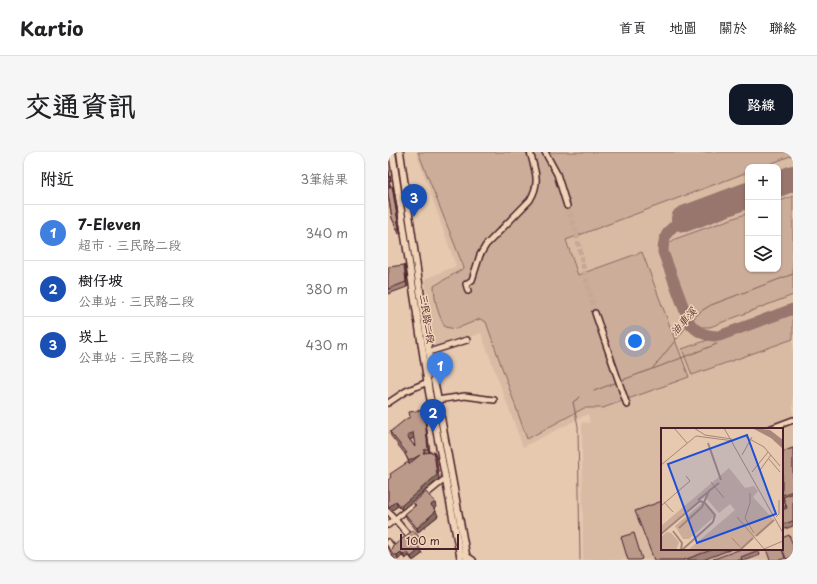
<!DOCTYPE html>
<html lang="zh-TW">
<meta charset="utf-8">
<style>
:root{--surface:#fff;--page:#f6f6f6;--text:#202124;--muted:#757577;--line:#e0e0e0;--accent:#111827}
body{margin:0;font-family:"Playpen Sans","LXGW WenKai TC",sans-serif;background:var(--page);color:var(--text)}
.controls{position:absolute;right:12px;top:12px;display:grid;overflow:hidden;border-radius:8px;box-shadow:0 1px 3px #0004}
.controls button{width:36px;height:36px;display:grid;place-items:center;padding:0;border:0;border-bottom:1px solid var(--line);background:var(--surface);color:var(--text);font:20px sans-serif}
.scale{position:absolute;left:12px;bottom:10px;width:59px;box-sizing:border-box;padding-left:4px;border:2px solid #4a1f2b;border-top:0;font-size:11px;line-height:14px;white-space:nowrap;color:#4a1f2b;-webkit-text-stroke:3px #f0d4b7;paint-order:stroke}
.you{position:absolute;left:247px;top:189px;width:14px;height:14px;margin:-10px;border:3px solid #fff;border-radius:50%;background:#1a73e8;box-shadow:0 0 0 6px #1a73e833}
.badge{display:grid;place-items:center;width:26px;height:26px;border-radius:50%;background:var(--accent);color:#fff;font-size:13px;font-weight:700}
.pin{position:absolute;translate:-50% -33px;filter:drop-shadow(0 1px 2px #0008)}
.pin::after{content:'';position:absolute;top:21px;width:14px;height:12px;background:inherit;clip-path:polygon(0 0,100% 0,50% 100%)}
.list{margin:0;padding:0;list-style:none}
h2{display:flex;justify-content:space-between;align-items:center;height:52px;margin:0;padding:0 16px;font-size:17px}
h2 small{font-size:13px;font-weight:400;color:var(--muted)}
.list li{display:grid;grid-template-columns:26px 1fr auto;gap:12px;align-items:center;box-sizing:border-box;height:56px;padding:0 16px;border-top:1px solid var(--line)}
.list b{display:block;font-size:15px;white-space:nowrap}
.list p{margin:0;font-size:13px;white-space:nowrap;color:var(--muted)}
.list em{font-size:13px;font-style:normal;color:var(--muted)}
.icon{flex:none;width:22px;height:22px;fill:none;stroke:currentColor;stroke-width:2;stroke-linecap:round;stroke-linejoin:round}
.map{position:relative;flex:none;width:405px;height:408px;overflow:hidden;border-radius:12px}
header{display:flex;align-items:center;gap:24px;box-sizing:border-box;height:56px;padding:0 20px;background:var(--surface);border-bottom:1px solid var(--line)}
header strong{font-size:19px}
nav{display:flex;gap:22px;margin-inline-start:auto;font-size:14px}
.intro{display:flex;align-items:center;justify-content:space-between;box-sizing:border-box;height:96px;padding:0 24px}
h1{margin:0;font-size:28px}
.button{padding:10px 18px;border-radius:12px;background:var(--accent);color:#fff;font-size:14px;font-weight:700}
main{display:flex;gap:24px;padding:0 24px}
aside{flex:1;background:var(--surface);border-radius:12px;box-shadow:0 1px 3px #0004}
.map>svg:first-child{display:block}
</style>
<header>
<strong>Kartio</strong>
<nav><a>首頁</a><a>地圖</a><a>關於</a><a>聯絡</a></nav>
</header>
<div class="intro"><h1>交通資訊</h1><a class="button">路線</a></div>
<main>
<aside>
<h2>附近<small>3筆結果</small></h2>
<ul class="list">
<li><span class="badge" style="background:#3f7fe0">1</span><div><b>7-Eleven</b><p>超市 · 三民路二段</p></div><em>340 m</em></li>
<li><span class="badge" style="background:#1a4fb4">2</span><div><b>樹仔坡</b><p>公車站 · 三民路二段</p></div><em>380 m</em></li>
<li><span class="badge" style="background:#1a4fb4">3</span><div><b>崁上</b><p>公車站 · 三民路二段</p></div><em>430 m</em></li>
</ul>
</aside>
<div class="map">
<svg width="405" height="408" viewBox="0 0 405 408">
<rect width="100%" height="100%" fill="#e6c9af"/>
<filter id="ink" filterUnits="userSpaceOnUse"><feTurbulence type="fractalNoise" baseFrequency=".025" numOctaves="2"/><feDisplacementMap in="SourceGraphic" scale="8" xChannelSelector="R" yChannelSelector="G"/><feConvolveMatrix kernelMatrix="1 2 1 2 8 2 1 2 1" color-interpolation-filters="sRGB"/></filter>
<g filter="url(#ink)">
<path fill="#d9bba4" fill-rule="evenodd" d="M28,0H405V408H195L194,270L202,271L200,262L135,295L93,181L47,197L37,127L68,114ZM360,15H390V117H360ZM274,277H394V397H274Z"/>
<g fill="#ccad99" stroke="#8b6662">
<path d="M30,0H405V3L374,15H360V20L178,88L190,123L254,100L301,225L215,256H196L139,287L98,170L92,167L68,177L57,175C49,160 47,150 46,134L76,116Z"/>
<path d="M405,44V143L322,175H304L296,168L274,110C275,98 277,94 287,87L360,61V117H390V50Z"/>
<path d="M405,158V187L304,223L294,197Z"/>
</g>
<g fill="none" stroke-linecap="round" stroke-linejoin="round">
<g stroke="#825d5a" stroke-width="1">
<path d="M265,217L329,192"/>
<path d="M232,229L264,217L304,168L313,159L323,153L405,122"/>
<path d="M206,239L229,230"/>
<path d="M192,408L190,274L185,250L192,245"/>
</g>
<path stroke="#98746d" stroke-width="11" d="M296,67C282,76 275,81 275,100L301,170C309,181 318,184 331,184L405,157"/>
<g stroke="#98746d" stroke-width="26">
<path d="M390,32L405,26"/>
<path d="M296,67L360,43"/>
</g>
<path stroke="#c7a795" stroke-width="5" stroke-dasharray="5 2.5" stroke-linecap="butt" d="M179,54L188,79L197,123L207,161"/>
<g stroke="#4a1f2b" stroke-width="8">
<g id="minor">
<path d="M157,0L169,22L179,54"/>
<path d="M80,139L78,132L84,128L92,103L98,93L142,48C153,30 147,19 142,0"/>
<path d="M207,161L239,253"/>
<path d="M41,200L79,188"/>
<path d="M49,248L77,244L106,248"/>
<path d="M0,251L18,239L40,230"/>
<path d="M381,277L405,268"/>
<path d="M0,359L21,384"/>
<path d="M0,373L57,327"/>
<path d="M0,390L7,399"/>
<path d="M76,402L85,408"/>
</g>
</g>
<g stroke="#4a1f2b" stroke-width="9">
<g id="major">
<path d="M4,0L41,240L73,408"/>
<path d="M12,0L41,200L79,408"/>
</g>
</g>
<use href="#minor" stroke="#f0d4b7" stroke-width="5"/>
<use href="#major" stroke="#f0d4b7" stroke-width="6"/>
</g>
<g fill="#a18477" stroke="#4a1f2b" fill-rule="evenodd">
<path d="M0,15L3,29H1L3,35L4,34L6,38L13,81L11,82L4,66L0,44Z"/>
<path d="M16,113L18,117L19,135L0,142V121Z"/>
<path d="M36,258L37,263L42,301L46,300L48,305L51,327L14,358L10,354L3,359L0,356V328L21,311L19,306L17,302L3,284L2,280L22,265ZM26,285L27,295L22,288Z"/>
<path d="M405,296V374L394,378V300Z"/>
<path d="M25,351L48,355L46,357L50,364L30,380L19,367L17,362L27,354Z"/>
<path d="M32,390L29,393L34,402L26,408H24L21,404L17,407L14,404L10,408L7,407L4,404L2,399L5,397L4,395Z"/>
<path d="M405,393V408H399L394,396Z"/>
<path d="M274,397H344L315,408H266Z"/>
<path d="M370,397L372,403L359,408H323Z"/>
</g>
<g fill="#836c61" stroke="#4a1f2b">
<path d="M0,15V17L3,29L1,25Z"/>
<path d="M4,34L6,38L13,81L11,77Z"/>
<path d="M16,113L18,117L19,135L18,130Z"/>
<path d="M36,258L37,263L42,302L40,297Z"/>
<path d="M25,280L27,285L21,289L19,284Z"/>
<path d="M46,300L48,305L51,327L14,358L13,354Z"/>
<path d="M8,349L10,354L3,359L1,355Z"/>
<path d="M47,350L48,355L45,358L43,353Z"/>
<path d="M48,359L50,364L30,380L29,376Z"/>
<path d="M31,385L32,390L28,394L26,389Z"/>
<path d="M32,397L34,402L26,408H24L23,405Z"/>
<path d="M13,400L14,404L10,408L9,403Z"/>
<path d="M19,400L21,404L17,407L15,403Z"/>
</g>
<g fill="#bb9a8a" stroke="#4a1f2b" fill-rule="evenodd">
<path d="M0,29H1L2,34H0Z"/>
<path d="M4,34L11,77H9L4,66L0,41V36Z"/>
<path d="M16,113L18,130L0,137V121L1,120L0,115Z"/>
<path d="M36,258L40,297L36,298L37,300L35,301L46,300L49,323L13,354L8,349L1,355L0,353V328L3,325L2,322L20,310L21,312L32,303L21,309L17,302L19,301L2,280L18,267L22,265L21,260ZM25,280L27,295L19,284Z"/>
<path d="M405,296V339L394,343L398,354L394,356V300Z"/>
<path d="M38,340L47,350L43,353L48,359L29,376L17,362L28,353L25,351Z"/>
<path d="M405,341V369L394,373V358L399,356L395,345Z"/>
<path d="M274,349V397H326L296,408H266L247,359Z"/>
<path d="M25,378L31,385L26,389L32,397L23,405L19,400L15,403L13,400L9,403H5L2,399L5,397L4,395Z"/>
<path d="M246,381L254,407L251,408H240L233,385Z"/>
<path d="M401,383L405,393V405L398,407L394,396V386Z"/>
<path d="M353,397H370L371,398L353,405L354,408H323Z"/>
<path d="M378,397H394L397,406L392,408H382Z"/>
</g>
</g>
<g text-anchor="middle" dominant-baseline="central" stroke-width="3" stroke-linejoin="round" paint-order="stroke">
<g font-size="10" fill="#4a1f2b" stroke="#f0d4b7">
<text transform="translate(40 167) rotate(81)">三民路二段</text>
</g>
<g font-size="11" font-style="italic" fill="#62393f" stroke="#f0d4b7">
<text transform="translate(295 169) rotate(-48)">油車溪</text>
</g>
</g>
<g transform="translate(273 276)">
<rect width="122" height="122" fill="#e6c9af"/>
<path d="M68,40L84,60L93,58L97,63L92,69L113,92L79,122H27L74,82L69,76L58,85L40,64ZM40,64L44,69L0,105V98ZM42,74L54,85V88L28,111H22L14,98ZM6,104L10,105L18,114L15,122H0V109Z" fill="#ccad99"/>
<path d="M91,0L109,2L122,12V21L110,10Z" fill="#a8867a"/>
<path fill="none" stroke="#a8867a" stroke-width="2" d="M47,15L60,52M122,41V87M37,72L47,64M18,100L41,79L48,63L58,55M12,103L21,115L20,122M0,106L39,73L44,75L54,87L52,94M95,108L113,92M21,122L52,94M79,122L92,110"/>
<path fill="none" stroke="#a8857a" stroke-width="1" d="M13,0L26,15M33,0L44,7L71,11M63,0L122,105M85,9L103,19L119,38M81,27L91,9M108,31L119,44M0,37L35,8L73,13M99,42L110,27M91,44L107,24M50,54L63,70M89,65V75L84,90L93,105M3,74L12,84M0,78L29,53L25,48M76,89L104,122M115,89L118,86V72M71,110L79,119M103,121L122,113"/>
<path fill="#1d4ed8" fill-opacity="0.15" stroke="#1d4ed8" stroke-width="2" d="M86,7L115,86L36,115L7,36Z"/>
<rect width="122" height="122" fill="none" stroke="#4a1f2b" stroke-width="2"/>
</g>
</svg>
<div class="controls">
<button>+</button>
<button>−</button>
<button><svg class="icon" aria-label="layers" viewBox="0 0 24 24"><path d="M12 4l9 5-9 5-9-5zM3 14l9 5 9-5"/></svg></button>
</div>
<div class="scale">100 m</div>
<div class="you"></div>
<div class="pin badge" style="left:52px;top:233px;background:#3f7fe0">1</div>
<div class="pin badge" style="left:45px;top:280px;background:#1a4fb4">2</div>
<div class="pin badge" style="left:26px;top:65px;background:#1a4fb4">3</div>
</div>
</main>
